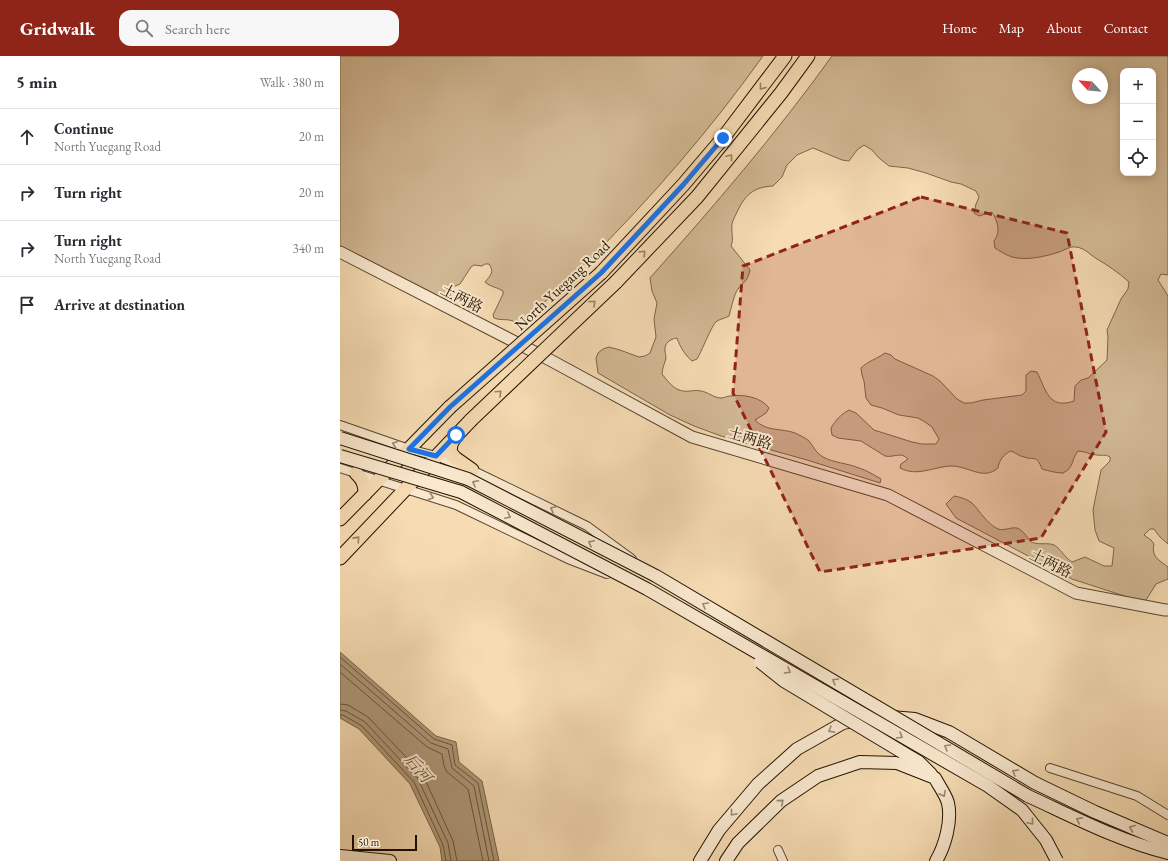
<!DOCTYPE html>
<meta charset="utf-8">
<style>
:root{--surface:#fff;--page:#f7f7f7;--text:#2b2b33;--muted:#7c7c81;--line:#e1e1e2;--accent:#8f2418}
body{margin:0;font-family:"EB Garamond","Noto Serif SC",serif;background:var(--page);color:var(--text)}
.controls{position:absolute;right:12px;top:12px;display:grid;overflow:hidden;border-radius:8px;box-shadow:0 2px 10px #0003}
.controls button{width:36px;height:36px;display:grid;place-items:center;padding:0;border:0;border-bottom:1px solid var(--line);background:var(--surface);color:var(--text);font:20px sans-serif}
.compass{position:absolute;left:732px;top:12px;width:36px;height:36px;border-radius:50%;background:var(--surface);box-shadow:0 2px 10px #0003;rotate:296deg}
.scale{position:absolute;left:12px;bottom:10px;width:65px;box-sizing:border-box;padding-left:4px;border:2px solid #221301;border-top:0;font-size:11px;line-height:14px;white-space:nowrap;color:#221301;-webkit-text-stroke:3px #f9e8ce;paint-order:stroke}
.stop{position:absolute;width:12px;height:12px;margin:-9px;border:3px solid #1a73e8;border-radius:50%;background:#fff}
.stop.end{background:#1a73e8;border-color:#fff;box-shadow:0 1px 4px #0008}
.list{margin:0;padding:0;list-style:none}
h2{display:flex;justify-content:space-between;align-items:center;height:52px;margin:0;padding:0 16px;font-size:17px}
h2 small{font-size:13px;font-weight:400;color:var(--muted)}
.list li{display:grid;grid-template-columns:26px 1fr auto;gap:12px;align-items:center;box-sizing:border-box;height:56px;padding:0 16px;border-top:1px solid var(--line)}
.list b{display:block;font-size:15px;white-space:nowrap}
.list p{margin:0;font-size:13px;white-space:nowrap;color:var(--muted)}
.list em{font-size:13px;font-style:normal;color:var(--muted)}
.icon{flex:none;width:22px;height:22px;fill:none;stroke:currentColor;stroke-width:2;stroke-linecap:round;stroke-linejoin:round}
.map{position:relative;flex:none;width:828px;height:805px;overflow:hidden}
header{display:flex;align-items:center;gap:24px;box-sizing:border-box;height:56px;padding:0 20px;background:var(--accent);color:#fff}
header strong{font-size:19px}
nav{display:flex;gap:22px;margin-inline-start:auto;font-size:14px}
.search{width:280px;height:36px;background:var(--page);display:flex;align-items:center;gap:10px;box-sizing:border-box;padding:0 14px;border-radius:12px;color:var(--muted);font-size:15px}
main{display:flex}
aside{flex:1;background:var(--surface)}
.map>svg:first-child{display:block}
</style>
<header>
<strong>Gridwalk</strong>
<div class="search"><svg class="icon" aria-label="search" viewBox="0 0 24 24"><circle cx="10" cy="10" r="6"/><path d="M15 15l6 6"/></svg>Search here</div>
<nav><a>Home</a><a>Map</a><a>About</a><a>Contact</a></nav>
</header>
<main>
<aside>
<h2>5 min<small>Walk · 380 m</small></h2>
<ul class="list">
<li><svg class="icon" aria-label="ahead" viewBox="0 0 24 24"><path d="M12 20V5M6 11l6-6 6 6"/></svg><div><b>Continue</b><p>North Yuegang Road</p></div><em>20 m</em></li>
<li><svg class="icon" aria-label="right" viewBox="0 0 24 24"><path d="M7 20v-9h11M14 6l5 5-5 5"/></svg><div><b>Turn right</b></div><em>20 m</em></li>
<li><svg class="icon" aria-label="right" viewBox="0 0 24 24"><path d="M7 20v-9h11M14 6l5 5-5 5"/></svg><div><b>Turn right</b><p>North Yuegang Road</p></div><em>340 m</em></li>
<li><svg class="icon" aria-label="arrive" viewBox="0 0 24 24"><path d="M6 21V4h12l-3 4 3 4H6"/></svg><div><b>Arrive at destination</b></div></li>
</ul>
</aside>
<div class="map">
<svg width="828" height="805" viewBox="0 0 828 805">
<rect width="100%" height="100%" fill="#f6dbb3"/>
<filter id="stains"><feTurbulence type="fractalNoise" baseFrequency=".005" numOctaves="4"/><feColorMatrix values="0 0 0 0 .2 0 0 0 0 .09 0 0 0 0 .02 0 0 0 .5 -.17"/></filter>
<radialGradient id="worn" r=".72"><stop offset=".6" stop-color="#630" stop-opacity="0"/><stop offset="1" stop-color="#630" stop-opacity=".3"/></radialGradient>
<g fill="#d2b995" stroke="#7a664b" fill-rule="evenodd">
<path d="M0,0H423C371,73 311,142 248,205C225,227 202,248 180,270C170,260 164,266 154,262L153,259L163,238V235C157,231 150,231 145,226C150,220 155,216 149,208H145L142,210L134,209L131,211L120,228L110,232V240L108,243L102,242L27,205L0,190Z"/>
<path d="M492,0H828V219L821,218L818,224L828,240V488L820,481L814,473H810L804,479L811,484L814,488C811,501 819,504 828,511V523L816,528L806,544L803,546L732,523L616,462L606,448L614,440C620,441 627,443 632,447C640,455 647,468 658,473C664,475 670,471 677,472C684,475 686,480 690,485C696,490 708,486 714,489C720,492 725,502 732,506L745,501L764,510H772L774,492L759,485L755,474L753,454L761,414L770,405V401C765,398 763,400 757,399C750,399 745,395 738,395C731,404 734,412 723,417C716,417 709,415 702,413C696,398 695,405 684,401C679,400 676,397 671,395C664,398 659,404 658,412C643,425 629,410 611,410C593,411 577,421 560,412L561,408L568,403C561,395 554,402 545,400L521,385L498,382L492,379L491,372C496,364 500,359 509,354L516,357L534,374L572,386L582,388H596L599,383L592,371L585,366L578,362L559,359L542,352L531,349L526,342L524,325L522,319L521,312C528,305 537,303 545,297L551,299L555,303L593,320L600,325L617,343L624,347H631L643,344L682,339L686,335V319L691,315L697,316C706,333 708,354 734,345L735,330L741,324L748,322L767,304L768,281L767,274L781,243L788,233L789,226C779,217 769,210 757,203C750,199 745,192 736,191C730,190 725,194 719,196C707,200 690,204 677,202C669,201 661,196 655,192L654,185C661,176 658,166 652,156L639,160L634,157L636,148L639,141L636,135L621,128L611,126L586,117L568,112L549,110L539,102L532,94L524,89L517,94L509,105L502,104L473,92L457,99L447,109L442,121L433,130C413,131 405,139 397,156C395,160 393,164 392,168C391,176 394,183 391,190L410,214C408,225 404,225 398,233C394,238 391,253 389,260C386,262 380,263 377,265C372,268 362,295 357,303L352,305C345,299 340,291 337,282C330,283 324,287 325,295C325,296 326,301 326,302C325,307 322,312 322,318C326,323 331,330 337,333C347,338 351,333 361,335C368,336 374,342 381,342C384,342 387,340 390,340C403,338 421,341 429,352L426,357L415,364C426,376 442,372 455,377C459,379 466,382 469,385C474,391 475,396 483,401C494,407 507,407 519,412C526,414 534,419 541,423L540,427L467,404L381,380L354,370L330,359L258,317L256,302L258,297L263,293L269,291L280,294L299,301L305,300L310,297L316,281L314,263L317,247L312,235L310,222C374,150 436,78 492,0ZM783,15H813V117H783ZM738,18H762V42H738Z"/>
</g>
<path fill="#ae9776" stroke="#766247" d="M0,596L96,680L116,686L119,706L142,725L159,805H102L100,791L70,728L19,673L0,662Z"/>
<g fill="none" stroke-linecap="round" stroke-linejoin="round">
<g stroke="#68553c" stroke-width="1">
<path d="M0,601L94,683L112,689L115,709L138,727L154,805"/>
<path d="M0,608L91,687L108,693L112,712L134,730L149,805"/>
<path d="M0,616L87,691L102,698L104,710L107,716L128,733L143,805"/>
<path d="M0,648L8,649L28,661L83,719L113,785L117,805"/>
<path d="M0,654L6,655L25,666L78,723L108,787L111,805"/>
<path d="M0,659H3L22,670L74,726L103,789L106,805"/>
</g>
<g stroke="#57452e" stroke-width="10">
<g id="minor">
<path d="M0,369L69,393L96,400L132,414L247,470L292,503"/>
<path d="M0,412L116,449L228,503L267,518"/>
<path d="M710,712L797,740L828,759"/>
<path d="M438,794L443,805"/>
</g>
</g>
<g stroke="#57452e" stroke-width="13">
<path id="tertiary" d="M0,196L210,304L352,381L548,439L736,537L825,554H828"/>
</g>
<g stroke="#221301" stroke-width="14">
<g id="secondary">
<path d="M562,696L579,706L591,718"/>
<path d="M688,740C734,761 779,785 828,797"/>
<path d="M0,800L50,805"/>
<path d="M360,805L379,774L418,728L457,693L503,667L539,660L575,663L609,676L695,727L755,756L828,787"/>
<path d="M386,805L398,787L441,745L478,720L520,706L557,707L595,722C599,730 606,739 608,747C612,765 605,790 596,805"/>
</g>
</g>
<g stroke="#221301" stroke-width="15">
<g id="primary">
<path d="M261,217L343,129L383,82L445,0"/>
<path d="M276,226L357,141L441,37L468,0"/>
<path d="M115,381L111,388L110,396L115,402L132,414"/>
<path d="M16,417C23,424 25,428 25,438"/>
<path d="M0,463L110,351"/>
<path d="M0,502L131,364"/>
</g>
</g>
<use href="#minor" stroke="#f9e8ce" stroke-width="8"/>
<use href="#tertiary" stroke="#f9e8ce" stroke-width="11"/>
<use href="#secondary" stroke="#f9e8ce" stroke-width="12"/>
<use href="#primary" stroke="#f6dbb3" stroke-width="13"/>
<g stroke="#221301" stroke-width="14" stroke-linecap="butt">
<g id="secondary-bridge">
<path d="M0,382L128,423L316,520L688,740"/>
<path d="M0,400L121,436L307,533L648,730L682,754L706,784L717,805"/>
<path d="M420,606L444,625L562,696"/>
</g>
</g>
<g stroke="#221301" stroke-width="15" stroke-linecap="butt">
<g id="primary-bridge">
<path d="M110,351L261,217"/>
<path d="M131,364L276,226"/>
</g>
</g>
<use href="#secondary-bridge" stroke="#f9e8ce" stroke-width="12"/>
<use href="#primary-bridge" stroke="#f6dbb3" stroke-width="13"/>
</g>
<defs><path id="oneway-chevron" d="M-2-3.5L2.5 0L-2 3.5" fill="none" stroke-width="1.6" stroke-linecap="round" stroke-linejoin="round"/></defs>
<g stroke="#978163">
<use href="#oneway-chevron" transform="translate(422 31) rotate(128)"/>
<use href="#oneway-chevron" transform="translate(390 101) rotate(-50)"/>
<use href="#oneway-chevron" transform="translate(303 197) rotate(-46)"/>
<use href="#oneway-chevron" transform="translate(253 247) rotate(-43)"/>
<use href="#oneway-chevron" transform="translate(159 337) rotate(-43)"/>
<use href="#oneway-chevron" transform="translate(17 483) rotate(-48)"/>
</g>
<g stroke="#988872">
<use href="#oneway-chevron" transform="translate(55 388) rotate(-161)"/>
<use href="#oneway-chevron" transform="translate(135 427) rotate(-153)"/>
<use href="#oneway-chevron" transform="translate(91 441) rotate(18)"/>
<use href="#oneway-chevron" transform="translate(213 453) rotate(-154)"/>
<use href="#oneway-chevron" transform="translate(168 460) rotate(27)"/>
<use href="#oneway-chevron" transform="translate(251 487) rotate(-153)"/>
<use href="#oneway-chevron" transform="translate(365 549) rotate(-150)"/>
<use href="#oneway-chevron" transform="translate(448 615) rotate(30)"/>
<use href="#oneway-chevron" transform="translate(495 625) rotate(-149)"/>
<use href="#oneway-chevron" transform="translate(491 674) rotate(151)"/>
<use href="#oneway-chevron" transform="translate(560 680) rotate(30)"/>
<use href="#oneway-chevron" transform="translate(607 691) rotate(-149)"/>
<use href="#oneway-chevron" transform="translate(675 716) rotate(-149)"/>
<use href="#oneway-chevron" transform="translate(603 738) rotate(63)"/>
<use href="#oneway-chevron" transform="translate(441 746) rotate(-40)"/>
<use href="#oneway-chevron" transform="translate(393 757) rotate(130)"/>
<use href="#oneway-chevron" transform="translate(739 764) rotate(-154)"/>
<use href="#oneway-chevron" transform="translate(691 766) rotate(50)"/>
<use href="#oneway-chevron" transform="translate(792 772) rotate(-157)"/>
</g>
<g fill="none" stroke-linecap="round" stroke-linejoin="round">
<path stroke="#1a73e8" stroke-width="5" d="M116,379L96,400L69,393L110,351L261,217L343,129L383,82"/>
</g>
<path fill="#8f2418" fill-opacity="0.2" stroke="#8f2418" stroke-width="3" stroke-dasharray="8 5" stroke-linejoin="round" d="M581,141L727,177L766,376L701,482L480,516L393,337L403,210Z"/>
<g text-anchor="middle" dominant-baseline="central" stroke-width="4" stroke-linejoin="round" paint-order="stroke">
<g font-size="15" fill="#221301" stroke="#f9e8ce">
<text transform="translate(222 229) rotate(-43)">North Yuegang Road</text>
<text transform="translate(122 242) rotate(27)">土两路</text>
<text transform="translate(410 382) rotate(16)">土两路</text>
<text transform="translate(711 507) rotate(27)">土两路</text>
</g>
<g font-size="16" font-style="italic" fill="#614e36" stroke="#f9e8ce">
<text transform="translate(78 712) rotate(50)">后河</text>
</g>
</g>
<rect width="100%" height="100%" filter="url(#stains)"/>
<rect width="100%" height="100%" fill="url(#worn)"/>
</svg>
<div class="controls">
<button>+</button>
<button>−</button>
<button><svg class="icon" aria-label="locate" viewBox="0 0 24 24"><circle cx="12" cy="12" r="6"/><path d="M12 2v4M12 18v4M2 12h4M18 12h4"/></svg></button>
</div>
<svg class="compass" viewBox="-18 -18 36 36"><path d="M0-13l5 13h-10z" fill="#e53935"/><path d="M0 13l5-13h-10z" fill="#7c7c81"/></svg>
<div class="scale">50 m</div>
<div class="stop" style="left:116px;top:379px"></div>
<div class="stop end" style="left:383px;top:82px"></div>
</div>
</main>
